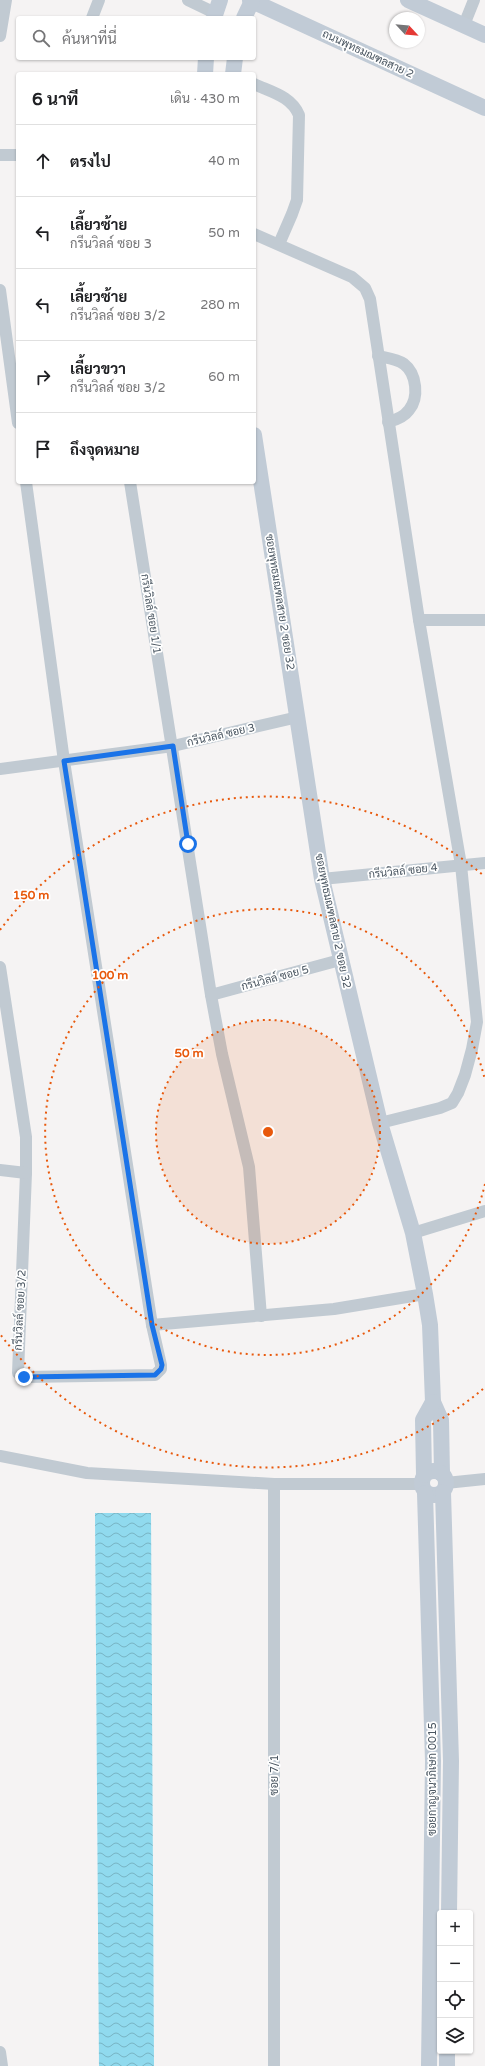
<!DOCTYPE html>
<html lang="th">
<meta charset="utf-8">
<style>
:root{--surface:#fff;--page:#f6f6f6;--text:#202124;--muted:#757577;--line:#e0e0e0}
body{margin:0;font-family:"Varela Round",Sarabun,sans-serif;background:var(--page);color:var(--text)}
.controls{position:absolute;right:12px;bottom:12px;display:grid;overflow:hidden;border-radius:4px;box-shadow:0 1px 3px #0004}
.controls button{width:36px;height:36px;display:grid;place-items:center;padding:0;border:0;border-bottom:1px solid var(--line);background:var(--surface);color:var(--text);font:20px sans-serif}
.compass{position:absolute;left:389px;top:12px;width:36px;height:36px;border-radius:50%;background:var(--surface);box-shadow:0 1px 3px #0004;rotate:116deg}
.stop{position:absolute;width:12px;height:12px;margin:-9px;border:3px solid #1a73e8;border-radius:50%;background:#fff}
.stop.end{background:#1a73e8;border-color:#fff;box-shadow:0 1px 4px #0008}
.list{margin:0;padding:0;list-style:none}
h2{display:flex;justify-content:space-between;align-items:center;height:52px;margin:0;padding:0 16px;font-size:17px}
h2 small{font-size:13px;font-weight:400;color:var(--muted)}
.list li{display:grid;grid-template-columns:26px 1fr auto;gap:12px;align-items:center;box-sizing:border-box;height:72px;padding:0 16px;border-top:1px solid var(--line)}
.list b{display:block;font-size:15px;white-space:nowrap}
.list p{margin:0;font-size:13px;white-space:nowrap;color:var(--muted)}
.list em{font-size:13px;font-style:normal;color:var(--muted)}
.icon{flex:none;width:22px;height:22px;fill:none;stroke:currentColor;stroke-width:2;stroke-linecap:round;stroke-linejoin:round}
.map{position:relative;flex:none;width:485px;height:2066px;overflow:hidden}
.search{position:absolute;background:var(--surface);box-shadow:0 1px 3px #0004;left:16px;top:16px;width:240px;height:44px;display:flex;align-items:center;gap:10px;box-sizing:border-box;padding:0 14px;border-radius:4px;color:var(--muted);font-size:15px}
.panel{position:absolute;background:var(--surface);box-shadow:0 1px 3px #0004;left:16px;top:72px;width:240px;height:412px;border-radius:4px}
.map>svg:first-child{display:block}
</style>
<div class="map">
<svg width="485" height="2066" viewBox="0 0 485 2066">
<defs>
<pattern id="water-waves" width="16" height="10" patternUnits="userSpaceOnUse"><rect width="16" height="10" fill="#90daee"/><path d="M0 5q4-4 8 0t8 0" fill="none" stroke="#78b4c4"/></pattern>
</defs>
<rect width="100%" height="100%" fill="#f5f3f3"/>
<path fill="url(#water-waves)" d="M95,1513H151L154,2066H99Z"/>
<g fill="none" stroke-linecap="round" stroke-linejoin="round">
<g stroke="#c1cad2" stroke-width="12">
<path d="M188,0L215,13"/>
<path d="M92,18L99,0"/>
<path d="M464,25L474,0"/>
<path d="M0,36L6,0"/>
<path d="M254,84C271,92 291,96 299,115L297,200L292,214L279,244"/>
<path d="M0,155H18"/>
<path d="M254,234L352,277L365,288L370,299L419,620L461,865L477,1022L472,1049L465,1075L458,1093L452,1103L440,1108L380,1123"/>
<path d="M0,290L18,423"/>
<path d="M378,356C387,358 397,359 404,364C417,374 419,398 409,410C404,417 396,420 388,422"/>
<path d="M130,482L211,995L222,1054L249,1167L261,1316"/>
<path d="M419,620H485"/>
<path d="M0,769L173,746L298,717"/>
<path d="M322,879L485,863"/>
<path d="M0,967L26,1137V1173L18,1373L24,1377L155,1375L161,1369V1365L152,1325L64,761L26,482"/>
<path d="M211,995L340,960"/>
<path d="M0,1170L26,1173"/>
<path d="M413,1233L485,1211"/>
<path d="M152,1325L334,1309L425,1294"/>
<path d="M0,1456L87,1473L274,1484H421"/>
<path d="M446,1483L485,1479"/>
<path d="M274,1484V2066"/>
<path d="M0,2052L2,2066"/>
</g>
<g stroke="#c1cbd6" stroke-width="16">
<path d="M250,0L485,108"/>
<path d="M408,0L485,35"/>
<path d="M214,18L220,0"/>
<path d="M244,18L252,1"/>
<path d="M205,74L206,58"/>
<path d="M233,74L235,58"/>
<path d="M254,435L322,879L380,1123L413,1233L425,1294L430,1325L433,1402L441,1420L442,1474"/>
<circle cx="434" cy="1483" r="12"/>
<path d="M424,1475L423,1420L433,1402"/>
<path d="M443,1492L451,1761L449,1913"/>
<path d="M425,1493L433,1761L429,2066"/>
<path d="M447,2066V2051"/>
</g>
</g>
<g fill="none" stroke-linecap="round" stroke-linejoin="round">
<path stroke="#1a73e8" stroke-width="5" d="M24,1377L155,1375L161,1369L162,1365L152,1325L64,761L173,746L188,844"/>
</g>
<circle cx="268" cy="1132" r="112" fill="#e8590c" fill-opacity=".12"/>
<g fill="none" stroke="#e8590c" stroke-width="2" stroke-dasharray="2 4">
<circle cx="268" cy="1132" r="112"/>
<path d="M485 1184A223 223 0 1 1 485 1080"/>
<path d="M483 1389A335 335 0 0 1 0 1334M0 930A335 335 0 0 1 483 875"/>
</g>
<g text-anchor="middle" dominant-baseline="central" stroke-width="3.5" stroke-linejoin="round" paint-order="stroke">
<g font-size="11" fill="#4a5661" stroke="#fff">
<text transform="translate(368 54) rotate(25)">ถนนพุทธมณฑลสาย 2</text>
<text transform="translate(280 602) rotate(81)">ซอยพุทธมณฑลสาย 2 ซอย 32</text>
<text transform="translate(151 614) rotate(81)">กรีนวิลล์ ซอย 1/1</text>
<text transform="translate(221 735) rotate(-13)">กรีนวิลล์ ซอย 3</text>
<text transform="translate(403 871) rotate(-6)">กรีนวิลล์ ซอย 4</text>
<text transform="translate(333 921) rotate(78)">ซอยพุทธมณฑลสาย 2 ซอย 32</text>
<text transform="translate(275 978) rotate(-15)">กรีนวิลล์ ซอย 5</text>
<text transform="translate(20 1310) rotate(-87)">กรีนวิลล์ ซอย 3/2</text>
<text transform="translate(274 1775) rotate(-90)">ซอย 7/1</text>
<text transform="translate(432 1779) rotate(-90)">ซอยกาญจนาภิเษก 0015</text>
</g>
</g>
<circle cx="268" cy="1132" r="6" fill="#e8590c" stroke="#fff" stroke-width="2"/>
<g font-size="12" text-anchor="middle" font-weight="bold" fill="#e8590c" stroke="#fff" stroke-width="3.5" stroke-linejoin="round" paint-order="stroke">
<text x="31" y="899">150 m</text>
<text x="110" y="979">100 m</text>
<text x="189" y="1057">50 m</text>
</g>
</svg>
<div class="controls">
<button>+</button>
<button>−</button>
<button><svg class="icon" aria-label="locate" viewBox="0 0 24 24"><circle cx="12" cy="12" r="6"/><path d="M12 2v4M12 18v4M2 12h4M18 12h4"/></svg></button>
<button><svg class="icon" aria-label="layers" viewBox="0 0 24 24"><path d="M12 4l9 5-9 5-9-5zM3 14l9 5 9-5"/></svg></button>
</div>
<svg class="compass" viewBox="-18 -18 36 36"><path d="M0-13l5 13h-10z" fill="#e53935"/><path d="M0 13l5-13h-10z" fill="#757577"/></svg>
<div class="stop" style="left:188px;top:844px"></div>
<div class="stop end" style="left:24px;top:1377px"></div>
<div class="search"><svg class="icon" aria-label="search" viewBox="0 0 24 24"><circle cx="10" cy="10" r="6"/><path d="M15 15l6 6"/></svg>ค้นหาที่นี่</div>
<section class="panel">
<h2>6 นาที<small>เดิน · 430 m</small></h2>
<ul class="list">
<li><svg class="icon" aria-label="ahead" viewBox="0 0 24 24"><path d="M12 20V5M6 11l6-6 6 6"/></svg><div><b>ตรงไป</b></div><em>40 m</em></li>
<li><svg class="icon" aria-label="left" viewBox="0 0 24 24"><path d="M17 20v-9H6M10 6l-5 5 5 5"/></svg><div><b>เลี้ยวซ้าย</b><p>กรีนวิลล์ ซอย 3</p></div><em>50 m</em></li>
<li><svg class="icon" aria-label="left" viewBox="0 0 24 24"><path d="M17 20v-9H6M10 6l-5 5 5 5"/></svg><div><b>เลี้ยวซ้าย</b><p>กรีนวิลล์ ซอย 3/2</p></div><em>280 m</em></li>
<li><svg class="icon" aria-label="right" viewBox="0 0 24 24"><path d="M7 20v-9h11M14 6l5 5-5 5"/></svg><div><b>เลี้ยวขวา</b><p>กรีนวิลล์ ซอย 3/2</p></div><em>60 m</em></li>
<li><svg class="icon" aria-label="arrive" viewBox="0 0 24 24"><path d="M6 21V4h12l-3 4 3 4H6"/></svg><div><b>ถึงจุดหมาย</b></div></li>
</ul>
</section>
</div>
